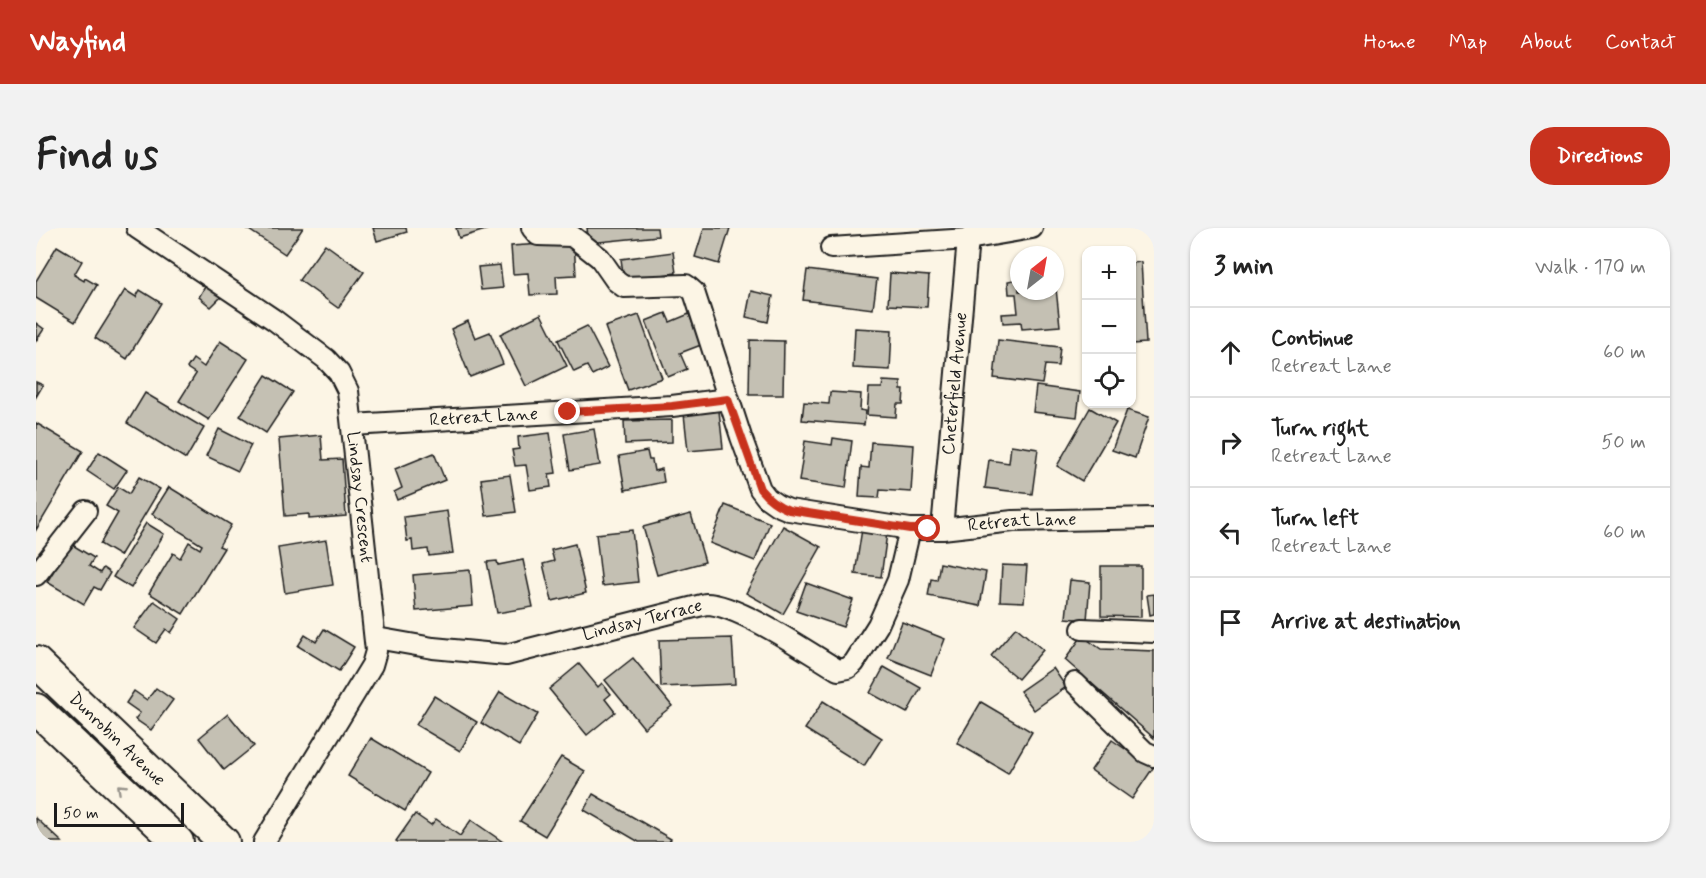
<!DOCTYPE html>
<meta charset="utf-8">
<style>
:root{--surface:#fff;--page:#f2f2f2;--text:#222;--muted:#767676;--line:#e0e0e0;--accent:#c8321e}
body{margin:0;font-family:Mynerve,sans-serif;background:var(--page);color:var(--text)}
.controls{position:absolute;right:18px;top:18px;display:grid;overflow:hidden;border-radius:12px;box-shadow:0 2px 4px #0004}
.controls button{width:54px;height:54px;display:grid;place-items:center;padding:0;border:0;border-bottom:2px solid var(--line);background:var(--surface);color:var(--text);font:30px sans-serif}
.compass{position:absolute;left:974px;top:18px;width:54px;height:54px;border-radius:50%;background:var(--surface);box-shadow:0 2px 4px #0004;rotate:31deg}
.scale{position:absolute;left:18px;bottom:15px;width:130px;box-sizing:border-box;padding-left:6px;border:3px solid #1c1c1c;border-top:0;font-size:16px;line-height:21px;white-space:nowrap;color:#1c1c1c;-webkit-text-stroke:4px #fcf5e5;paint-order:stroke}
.stop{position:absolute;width:18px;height:18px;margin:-14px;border:4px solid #c8321e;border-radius:50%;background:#fff}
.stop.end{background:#c8321e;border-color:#fff;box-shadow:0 2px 6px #0008}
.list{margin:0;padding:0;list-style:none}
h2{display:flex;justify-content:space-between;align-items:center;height:78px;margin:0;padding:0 24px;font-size:26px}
h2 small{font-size:20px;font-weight:400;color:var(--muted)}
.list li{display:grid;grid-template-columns:39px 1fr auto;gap:18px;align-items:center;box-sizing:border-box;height:90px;padding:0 24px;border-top:2px solid var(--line)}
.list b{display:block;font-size:22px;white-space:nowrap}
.list p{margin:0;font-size:20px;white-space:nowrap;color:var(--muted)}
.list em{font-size:20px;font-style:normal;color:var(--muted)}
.icon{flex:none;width:33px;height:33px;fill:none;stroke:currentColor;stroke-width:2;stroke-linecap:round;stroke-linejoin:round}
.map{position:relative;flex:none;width:1118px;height:614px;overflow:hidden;border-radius:24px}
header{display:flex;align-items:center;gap:36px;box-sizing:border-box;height:84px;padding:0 30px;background:var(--accent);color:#fff}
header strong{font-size:28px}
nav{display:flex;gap:33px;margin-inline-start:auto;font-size:21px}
.intro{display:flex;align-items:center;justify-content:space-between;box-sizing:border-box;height:144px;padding:0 36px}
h1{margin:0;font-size:42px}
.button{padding:15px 27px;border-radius:24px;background:var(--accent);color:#fff;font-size:21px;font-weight:700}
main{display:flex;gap:36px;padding:0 36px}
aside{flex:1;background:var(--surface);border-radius:24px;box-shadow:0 2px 4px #0004}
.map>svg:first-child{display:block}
</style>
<header>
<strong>Wayfind</strong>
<nav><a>Home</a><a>Map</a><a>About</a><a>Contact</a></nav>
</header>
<div class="intro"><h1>Find us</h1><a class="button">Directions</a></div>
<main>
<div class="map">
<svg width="1118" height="614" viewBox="0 0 1118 614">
<rect width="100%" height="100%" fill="#fcf5e5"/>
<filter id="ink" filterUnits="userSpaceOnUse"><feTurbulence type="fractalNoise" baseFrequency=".0167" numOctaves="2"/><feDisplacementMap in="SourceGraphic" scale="12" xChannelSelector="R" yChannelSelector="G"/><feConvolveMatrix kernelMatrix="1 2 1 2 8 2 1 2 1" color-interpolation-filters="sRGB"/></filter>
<g filter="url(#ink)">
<g fill="#c4c0b3" stroke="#1c1c1c" stroke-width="1.5">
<path d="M210,0H267L249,26Z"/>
<path d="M337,0H370L371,4L341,13Z"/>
<path d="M420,0H456L423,10Z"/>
<path d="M551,0H621L622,8L553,15Z"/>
<path d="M668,0H694L683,36L659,29Z"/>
<path d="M538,14L540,47L520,48L521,66L494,67L492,45L477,46L475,18Z"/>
<path d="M289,16L328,44L302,80L263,52Z"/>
<path d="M21,18L46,33L38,47L48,53L49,50L61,57L39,94L0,70V53Z"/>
<path d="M637,24L640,45L588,52L585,31Z"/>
<path d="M1105,34L1110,115L1096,116V35Z"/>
<path d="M464,37L467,60L445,62L442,39Z"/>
<path d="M771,42L841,51L837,81L767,72Z"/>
<path d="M854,45L893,48L891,79L852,77Z"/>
<path d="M983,51V63H1019V51L1024,98L986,101L985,94L967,95L966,86L982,85L980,66H973L972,53Z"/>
<path d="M170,57L185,69L175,79L163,69Z"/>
<path d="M89,62L100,69L104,62L125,75L91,131L59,110Z"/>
<path d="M715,63L737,68L732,94L710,89Z"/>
<path d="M630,85L634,94L653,86L665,117L644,125L651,141L632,149L610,93Z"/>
<path d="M505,86L531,138L490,158L464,106Z"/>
<path d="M603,87L626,150L592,162L569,99Z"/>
<path d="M432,93L439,110L454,104L467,136L434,149L415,101Z"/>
<path d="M0,95L8,101L0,113Z"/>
<path d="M551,98L572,139L556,147L551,138L538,144L522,112Z"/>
<path d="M819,100L856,102L854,142L817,140Z"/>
<path d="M714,112L748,113L747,167H713Z"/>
<path d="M962,112L1024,119L1022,138L1009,137L1006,156L958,150Z"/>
<path d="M184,113L212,131L173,192L143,173L160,146L151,140L157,131L168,139Z"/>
<path d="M230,147L257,164L230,205L204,188Z"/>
<path d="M847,153L865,154V162H868L867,176H861L860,189L831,187L833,160H846Z"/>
<path d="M0,154L7,157L0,169Z"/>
<path d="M1000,158L1044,164L1041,189L997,184Z"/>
<path d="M794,164L825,166L824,182L830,183L828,197L766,192L768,174L793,176Z"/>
<path d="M109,165L168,200L150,231L91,195Z"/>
<path d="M1054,180L1080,195L1046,253L1021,238Z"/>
<path d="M1091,182L1113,189L1099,230L1076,222Z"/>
<path d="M683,183L687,220L652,223L648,186Z"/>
<path d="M636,192V214L589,216L588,193Z"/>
<path d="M0,195L47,223L0,302Z"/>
<path d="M183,201L215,217L202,243L170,228Z"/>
<path d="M558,201L564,237L534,242L528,206Z"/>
<path d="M514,205L520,245L513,246L515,259L494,262L490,237L479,238L476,222L483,221L482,209Z"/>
<path d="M285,207L287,232L306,231L310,288L273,291V286L249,288L243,211Z"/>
<path d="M797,210L816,213L810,260L763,253L769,213L796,217Z"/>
<path d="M835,214L878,217L875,264L844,262L843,270L823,269L825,239L833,240Z"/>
<path d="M975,217L1002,221L996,266L949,260L953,232L973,235Z"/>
<path d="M611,223L613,232H616L618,243L626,241L628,254L589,262L583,228Z"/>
<path d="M63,224L91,242L78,261L51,243Z"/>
<path d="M398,225L409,252L361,272L358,264L366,260L359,241Z"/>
<path d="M474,247L480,284L450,288L445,251Z"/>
<path d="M103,249L124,261L84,328L64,316L82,285L70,278L82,259L93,266Z"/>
<path d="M133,259L195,297L183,318L188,320L147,386L113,365L137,325L144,330L153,314L164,321L166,317L116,286Z"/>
<path d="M689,277L734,295L719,333L674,315Z"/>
<path d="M411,283L417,325L393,328L392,321L377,323L376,312L371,313L368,289Z"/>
<path d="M655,286L669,334L621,347L607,299Z"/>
<path d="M110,295L128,306L95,360L77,349Z"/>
<path d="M747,298L785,319L747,386L710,365Z"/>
<path d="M826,301L851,305L845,349L819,346Z"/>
<path d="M596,302L602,354L566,358L560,306Z"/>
<path d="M290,312L297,357L249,365L242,320Z"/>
<path d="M30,313L58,330L53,338L64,345L67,340L74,345L64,362L58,359L48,376L11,354L23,334L19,331Z"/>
<path d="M539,316L550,365L516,373L507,336L518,333L515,322Z"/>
<path d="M487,332L497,379L461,385L451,334L461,333L462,337Z"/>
<path d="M904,335L950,344L944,378L892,368L895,351L901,352Z"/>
<path d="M966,337L991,338L988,374L964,373Z"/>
<path d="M1065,338H1105V389L1065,388Z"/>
<path d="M434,342L437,378L380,383L377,347Z"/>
<path d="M1034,352L1054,354L1051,392L1030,390Z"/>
<path d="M770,355L817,372L807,399L760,383Z"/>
<path d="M1118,366V386L1114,387L1111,367Z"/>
<path d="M118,373L144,391L135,405L130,401L120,415L98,400Z"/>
<path d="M866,394L909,411L895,447L852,430Z"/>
<path d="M980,399L1007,422L982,451L955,428Z"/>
<path d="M288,401L318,419L303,443L262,418L269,407L280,414Z"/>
<path d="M1046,408L1065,421L1118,423V510L1029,432Z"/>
<path d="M696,410L699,456L625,459L623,412Z"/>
<path d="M597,430L636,478L608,500L569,452Z"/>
<path d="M543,436L562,459L566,455L575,466L569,471L579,484L551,507L513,461Z"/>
<path d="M848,439L885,460L871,485L834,465Z"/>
<path d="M1017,440L1030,459L998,482L984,463Z"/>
<path d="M120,460L137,472L115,502L99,491L104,485L90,475L98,463L111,472Z"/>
<path d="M464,464L502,486L483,518L445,495Z"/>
<path d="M398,468L441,494L424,523L380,497Z"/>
<path d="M787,473L846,510L828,538L769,501Z"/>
<path d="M945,474L996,504L972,545L921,515Z"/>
<path d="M192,486L218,518L188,542L163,510Z"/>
<path d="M335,510L392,545L369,583L312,548Z"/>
<path d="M1076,512L1117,540L1096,571L1055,542Z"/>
<path d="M525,529L549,543L509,608L484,593Z"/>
<path d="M557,566L635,611L633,614H603L548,582Z"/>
<path d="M379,586L395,597L400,591L424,608L435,592L467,614H362L360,613Z"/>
<path d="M0,590L26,614H0Z"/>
</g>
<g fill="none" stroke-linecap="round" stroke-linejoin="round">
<g stroke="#1c1c1c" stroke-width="24">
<g id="minor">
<path id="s1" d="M101,0L237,91L290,131L303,145L312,163L340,423L336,437L228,614"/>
<path id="s2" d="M496,0L502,7L536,8L564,30L580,53L588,59L650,57L658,64L705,209L724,261L731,270L741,277L753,282L874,301H906L977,293L1118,290"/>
<path d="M795,20L932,11L996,0"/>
<path id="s3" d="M316,197L636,178L692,171"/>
<path id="s4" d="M906,301L932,11"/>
<path d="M0,347L50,283"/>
<path d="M1046,401L1118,404"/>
<path id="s5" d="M340,410L397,420L470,427L670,376C702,376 772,424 802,442L812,440L818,435L842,397L862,352L874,301"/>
<path d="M1039,455L1109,524L1118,528"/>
</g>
</g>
<g stroke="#1c1c1c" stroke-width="34">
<g id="highway">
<path id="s6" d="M0,434L188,614"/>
<path d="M0,481L142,614"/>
</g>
</g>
<use href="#minor" stroke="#fcf5e5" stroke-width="20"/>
<use href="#highway" stroke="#fcf5e5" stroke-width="30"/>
</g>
<defs><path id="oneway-chevron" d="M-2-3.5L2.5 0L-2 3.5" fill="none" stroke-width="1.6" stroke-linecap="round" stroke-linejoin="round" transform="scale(1.5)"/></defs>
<use stroke="#97938b" href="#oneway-chevron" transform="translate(85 560) rotate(-137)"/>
</g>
<g fill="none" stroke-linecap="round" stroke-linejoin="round" filter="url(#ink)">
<path stroke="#c8321e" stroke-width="8" d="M532,184L636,178L692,171L724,261C732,271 740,277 753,282L874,301H892"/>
</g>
<g text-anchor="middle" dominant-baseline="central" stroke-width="4.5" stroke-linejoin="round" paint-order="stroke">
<g font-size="18" fill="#1c1c1c" stroke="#fcf5e5">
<text stroke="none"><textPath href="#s4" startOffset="146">Cheterfield Avenue</textPath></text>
<text stroke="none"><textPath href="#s3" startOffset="132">Retreat Lane</textPath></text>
<text stroke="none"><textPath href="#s1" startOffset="376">Lindsay Crescent</textPath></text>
<text stroke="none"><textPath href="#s2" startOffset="669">Retreat Lane</textPath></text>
<text stroke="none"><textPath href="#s5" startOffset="272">Lindsay Terrace</textPath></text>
<text stroke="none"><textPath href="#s6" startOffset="112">Dunrobin Avenue</textPath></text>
</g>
</g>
</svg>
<div class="controls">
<button>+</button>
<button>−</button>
<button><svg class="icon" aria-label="locate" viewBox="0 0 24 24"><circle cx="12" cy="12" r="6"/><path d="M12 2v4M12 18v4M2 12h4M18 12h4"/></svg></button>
</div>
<svg class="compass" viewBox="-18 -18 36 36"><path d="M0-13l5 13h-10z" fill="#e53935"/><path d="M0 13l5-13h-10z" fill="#767676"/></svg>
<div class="scale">50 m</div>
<div class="stop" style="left:892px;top:301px"></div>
<div class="stop end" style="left:532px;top:184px"></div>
</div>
<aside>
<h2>3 min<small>Walk · 170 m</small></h2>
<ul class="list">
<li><svg class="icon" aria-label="ahead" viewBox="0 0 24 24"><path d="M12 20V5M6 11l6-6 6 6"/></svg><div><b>Continue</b><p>Retreat Lane</p></div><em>60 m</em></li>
<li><svg class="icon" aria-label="right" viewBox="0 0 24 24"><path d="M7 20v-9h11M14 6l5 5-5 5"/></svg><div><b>Turn right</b><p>Retreat Lane</p></div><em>50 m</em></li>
<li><svg class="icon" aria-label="left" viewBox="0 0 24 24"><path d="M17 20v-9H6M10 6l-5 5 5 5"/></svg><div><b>Turn left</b><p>Retreat Lane</p></div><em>60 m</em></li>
<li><svg class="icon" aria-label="arrive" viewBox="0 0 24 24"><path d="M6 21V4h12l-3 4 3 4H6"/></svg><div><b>Arrive at destination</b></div></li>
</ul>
</aside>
</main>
